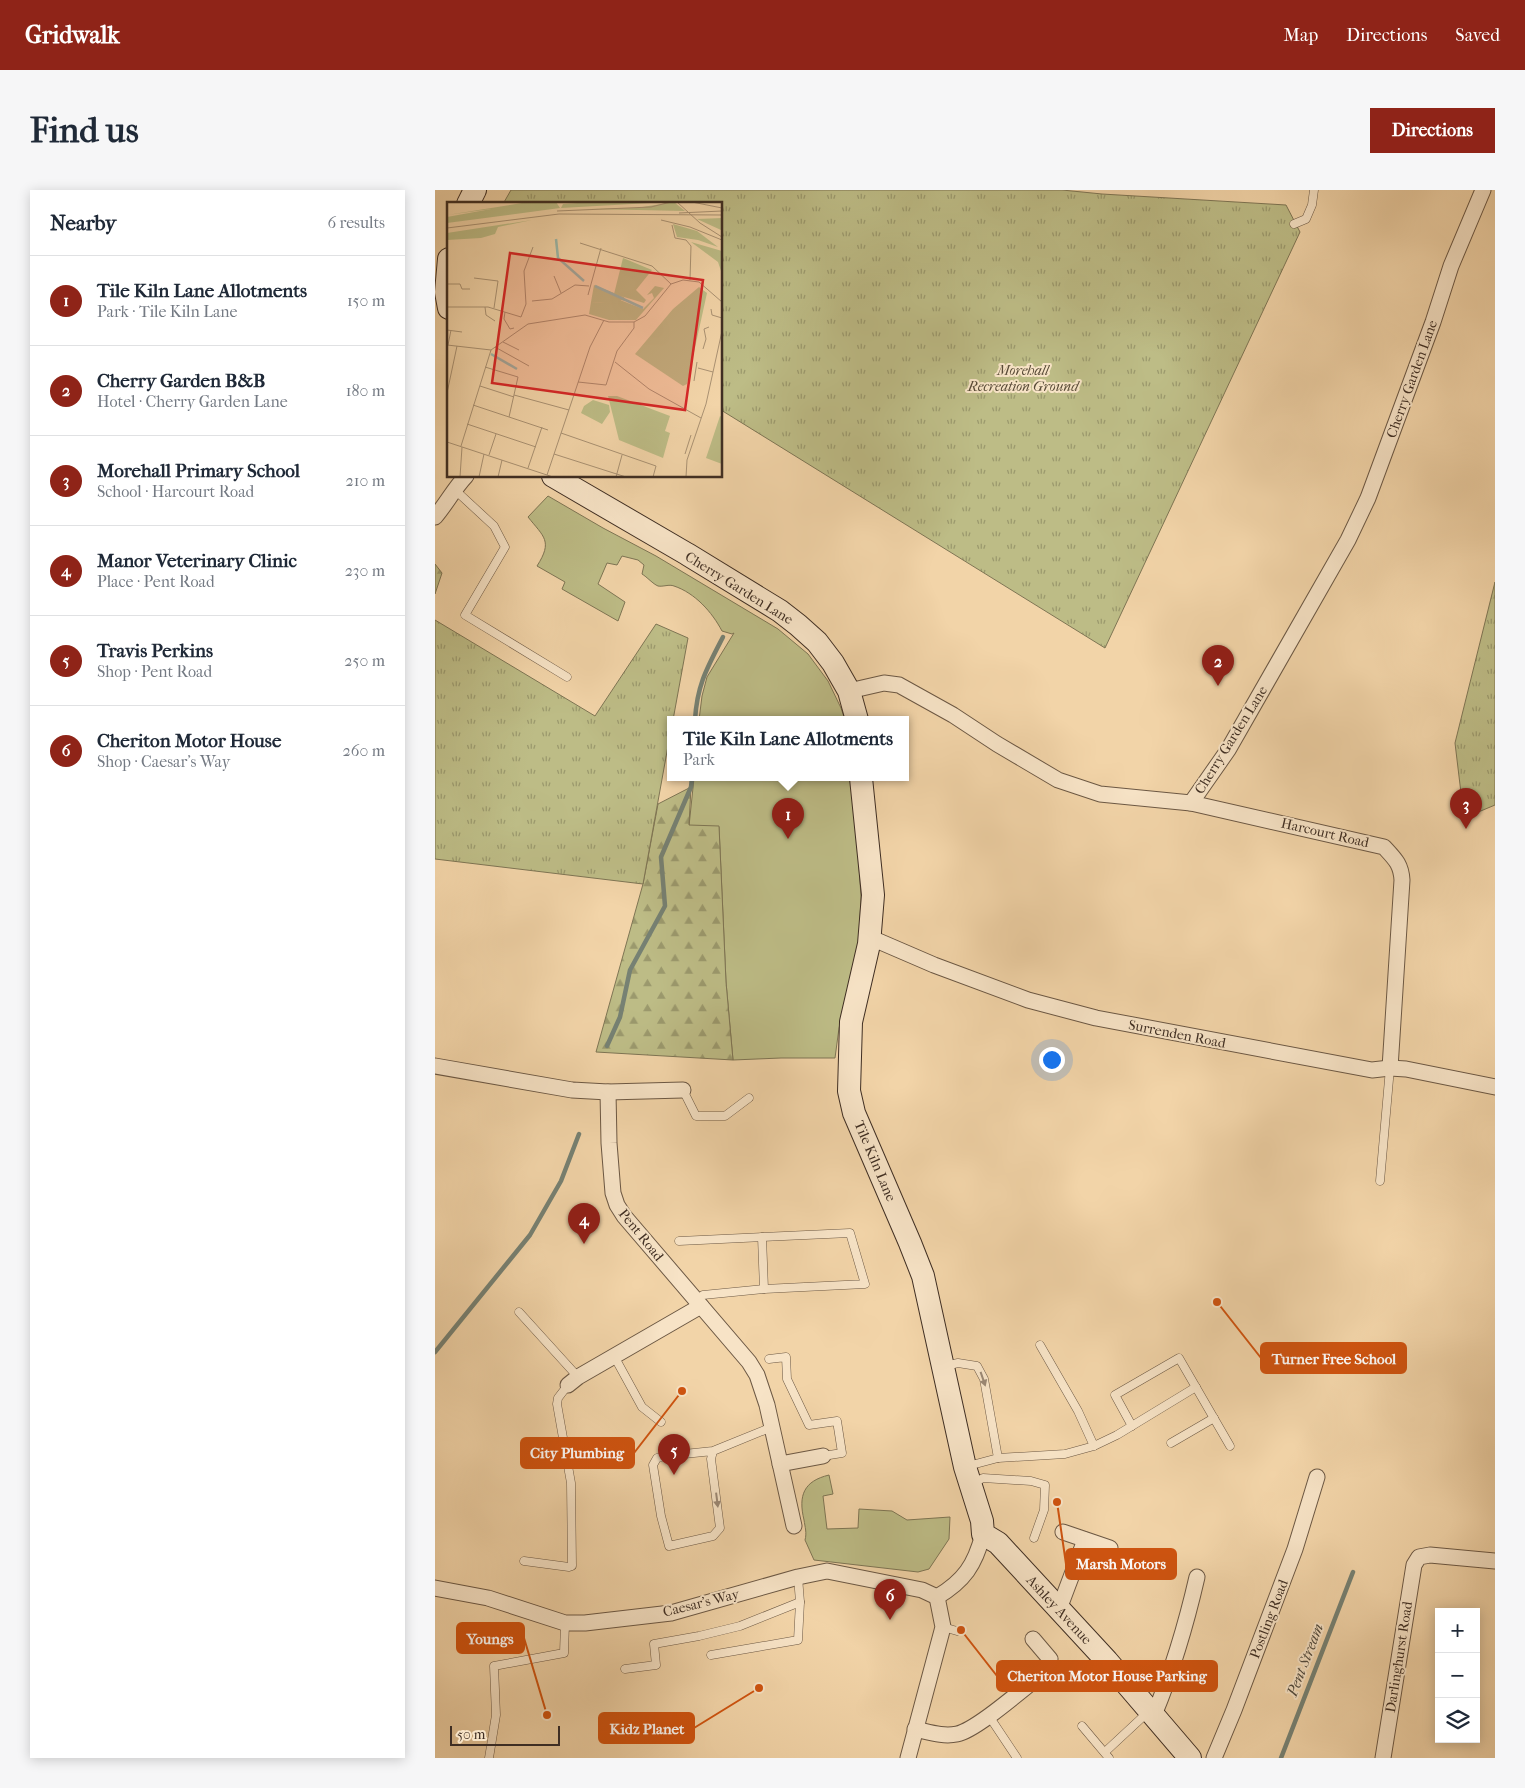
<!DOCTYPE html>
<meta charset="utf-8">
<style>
:root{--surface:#fff;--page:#f6f6f7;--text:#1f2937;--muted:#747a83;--line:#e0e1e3;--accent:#8f2418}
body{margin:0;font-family:"IM FELL French Canon",serif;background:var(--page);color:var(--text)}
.controls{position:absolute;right:15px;bottom:15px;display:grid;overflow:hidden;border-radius:0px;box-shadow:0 2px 12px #0003}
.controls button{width:45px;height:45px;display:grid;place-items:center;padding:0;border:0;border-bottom:1px solid var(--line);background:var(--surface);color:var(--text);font:25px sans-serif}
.scale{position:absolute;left:15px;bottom:12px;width:110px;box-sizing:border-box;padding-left:5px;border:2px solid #3f2e23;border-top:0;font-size:14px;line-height:18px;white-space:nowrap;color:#3f2e23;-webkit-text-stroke:4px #f7e3c6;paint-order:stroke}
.you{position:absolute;left:616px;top:869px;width:18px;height:18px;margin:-12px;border:4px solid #fff;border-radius:50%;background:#1a73e8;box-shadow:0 0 0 8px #1a73e833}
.badge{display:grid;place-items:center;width:32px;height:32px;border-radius:50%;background:var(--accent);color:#fff;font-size:16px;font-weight:700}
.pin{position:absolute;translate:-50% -41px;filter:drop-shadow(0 1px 2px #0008)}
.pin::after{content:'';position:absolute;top:26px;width:18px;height:15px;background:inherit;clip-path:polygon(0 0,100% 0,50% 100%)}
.popup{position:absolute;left:232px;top:526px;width:242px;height:65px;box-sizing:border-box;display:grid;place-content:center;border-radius:0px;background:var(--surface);filter:drop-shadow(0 1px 4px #0005);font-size:16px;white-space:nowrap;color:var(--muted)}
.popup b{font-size:19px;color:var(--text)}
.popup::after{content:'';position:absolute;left:50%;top:100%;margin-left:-10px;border:10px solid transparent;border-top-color:var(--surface)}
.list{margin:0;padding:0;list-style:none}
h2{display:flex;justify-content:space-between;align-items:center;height:65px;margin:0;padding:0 20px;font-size:21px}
h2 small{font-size:16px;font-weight:400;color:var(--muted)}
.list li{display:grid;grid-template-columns:32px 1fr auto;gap:15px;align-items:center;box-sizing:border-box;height:90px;padding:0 20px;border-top:1px solid var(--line)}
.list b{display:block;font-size:19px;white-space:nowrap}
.list p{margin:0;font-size:16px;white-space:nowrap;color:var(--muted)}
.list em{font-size:16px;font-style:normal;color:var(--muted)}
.icon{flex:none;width:28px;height:28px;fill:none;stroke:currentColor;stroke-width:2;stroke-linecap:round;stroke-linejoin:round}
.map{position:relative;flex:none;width:1060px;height:1568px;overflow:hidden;border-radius:0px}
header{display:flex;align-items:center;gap:30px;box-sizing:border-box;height:70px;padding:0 25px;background:var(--accent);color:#fff}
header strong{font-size:24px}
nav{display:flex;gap:28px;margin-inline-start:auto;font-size:18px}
.intro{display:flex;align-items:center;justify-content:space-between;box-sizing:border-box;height:120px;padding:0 30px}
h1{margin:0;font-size:35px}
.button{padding:12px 22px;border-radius:0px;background:var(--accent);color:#fff;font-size:18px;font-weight:700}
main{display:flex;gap:30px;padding:0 30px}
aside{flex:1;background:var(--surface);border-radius:0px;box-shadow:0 2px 12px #0003}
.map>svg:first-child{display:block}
</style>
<header>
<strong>Gridwalk</strong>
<nav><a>Map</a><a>Directions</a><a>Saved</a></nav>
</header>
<div class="intro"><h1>Find us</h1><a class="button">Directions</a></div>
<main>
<aside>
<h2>Nearby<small>6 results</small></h2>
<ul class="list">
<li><span class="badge">1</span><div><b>Tile Kiln Lane Allotments</b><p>Park · Tile Kiln Lane</p></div><em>150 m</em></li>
<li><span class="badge">2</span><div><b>Cherry Garden B&amp;B</b><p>Hotel · Cherry Garden Lane</p></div><em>180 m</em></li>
<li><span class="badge">3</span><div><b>Morehall Primary School</b><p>School · Harcourt Road</p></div><em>210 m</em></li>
<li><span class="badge">4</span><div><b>Manor Veterinary Clinic</b><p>Place · Pent Road</p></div><em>230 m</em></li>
<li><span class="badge">5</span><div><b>Travis Perkins</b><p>Shop · Pent Road</p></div><em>250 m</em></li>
<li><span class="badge">6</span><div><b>Cheriton Motor House</b><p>Shop · Caesar's Way</p></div><em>260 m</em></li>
</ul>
</aside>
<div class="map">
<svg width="1060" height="1568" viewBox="0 0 1060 1568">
<defs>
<pattern id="forest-firs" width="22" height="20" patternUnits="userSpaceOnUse" patternTransform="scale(1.25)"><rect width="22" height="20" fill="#bdbc86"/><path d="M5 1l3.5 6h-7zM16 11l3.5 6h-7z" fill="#9b996d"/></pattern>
<pattern id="park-tufts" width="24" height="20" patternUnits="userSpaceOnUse" patternTransform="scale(1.25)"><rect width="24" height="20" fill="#bdbc86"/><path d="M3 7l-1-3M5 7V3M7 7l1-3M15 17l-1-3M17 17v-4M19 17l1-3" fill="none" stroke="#9b996d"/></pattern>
</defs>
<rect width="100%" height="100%" fill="#f2d4a8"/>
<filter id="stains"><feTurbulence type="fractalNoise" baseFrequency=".004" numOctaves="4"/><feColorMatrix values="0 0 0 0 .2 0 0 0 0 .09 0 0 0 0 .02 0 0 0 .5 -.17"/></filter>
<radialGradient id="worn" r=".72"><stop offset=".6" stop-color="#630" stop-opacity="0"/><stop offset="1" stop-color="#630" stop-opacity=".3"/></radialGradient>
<g fill="#bdbc86" stroke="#7e7554">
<path d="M113,306L168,338L221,366L343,439L373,464L393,491L406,518L410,530H264L267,506L272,487L299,443L297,444L287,441C277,422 260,403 239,396C234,394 228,397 223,396C218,394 212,387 207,384L209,375L203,370L187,366L182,375L172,373L163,394L190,412L183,431L127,399L130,392L102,376C118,351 109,347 93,327Z"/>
<path d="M259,588H415L423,661L426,707L424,753L404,838L400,868H346L298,870L291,792L284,637L254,636Z"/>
<path d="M394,1285L398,1304L388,1306L392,1339L423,1338L424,1319L457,1321L472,1330L515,1327L514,1349L494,1379L483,1382L379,1370L370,1350C372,1343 370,1337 369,1330C363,1305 369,1291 394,1285Z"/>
</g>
<g fill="url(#forest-firs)" stroke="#7e7554">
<path d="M0,374L7,383L0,404Z"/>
<path d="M256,597L254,635L284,636L291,792L298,870L161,862L208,694L223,614Z"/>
</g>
<g fill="url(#park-tufts)" stroke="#7e7554">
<path d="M76,0H627L667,4L851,15L865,42L670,458L286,220V14H68Z"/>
<path d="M1060,392V615L1029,628L1020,553Z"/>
<path d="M0,430L160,526L221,434L253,448L238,530H235V545L208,694L0,669Z"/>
</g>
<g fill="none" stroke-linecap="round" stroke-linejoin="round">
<g stroke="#768173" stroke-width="4.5">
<path d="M260,530C262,495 272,478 288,447"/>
<path d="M172,856L185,827L195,780L230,716L226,667L256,597L257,588"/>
<path d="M0,1162L95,1045L126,991L144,944"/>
<path d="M846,1568L918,1382"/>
</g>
<g stroke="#6c5844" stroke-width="9">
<g id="lane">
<path d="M859,34L871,29L877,15L879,0"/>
<path d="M19,299L59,336L70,357L30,425L132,487"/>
<path d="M248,900L261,926H290L314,908"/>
<path d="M945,991L955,878"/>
<path d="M327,1047L329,1099"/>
<path d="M244,1051L415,1043L430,1094L329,1099L268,1105L261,1110"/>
<path d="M84,1122L143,1187"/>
<path d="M605,1155L643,1221L659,1256"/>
<path d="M179,1166L207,1217L226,1232"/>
<path d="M334,1169L351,1167L352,1189L374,1235L402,1231L407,1263L388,1266"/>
<path d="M510,1176L523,1173L542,1176L549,1189L563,1268L533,1276"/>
<path d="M697,1236L680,1205L744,1168L795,1256"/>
<path d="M736,1253L779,1228"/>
<path d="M278,1261L276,1269L285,1338L278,1346L234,1356L226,1326L218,1275L222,1268L230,1266L278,1261L337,1237"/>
<path d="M563,1268L630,1264L659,1256L682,1245L761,1197"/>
<path d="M537,1294L548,1288L596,1291L610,1295L609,1320L599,1348"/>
<path d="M89,1371L134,1377L137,1376L136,1293L122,1214L123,1208L133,1195"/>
<path d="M508,1437L522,1441"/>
<path d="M276,1465L363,1450L365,1412L363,1387"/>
<path d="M190,1479L221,1475L219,1454L264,1446L305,1436L365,1412"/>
<path d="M554,1526L582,1568"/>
<path d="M647,1536L674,1568"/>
<path d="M670,1562L712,1523"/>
<path d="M54,1568L61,1525L59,1476L129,1463L130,1433"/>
</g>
</g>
<g stroke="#6c5844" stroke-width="17">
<g id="street">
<path d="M0,327C12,313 18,300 31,286"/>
<path d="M414,501L449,493L464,495L518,525L562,554L623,590L665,604L756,613L949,657C960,669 966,674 967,690L955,878"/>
<path d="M756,613L793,560L913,350L933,308L998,132L1016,76L1048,0"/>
<path d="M434,747L499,775L593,810L661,828L937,880L955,878L971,879L1060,897"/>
<path d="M0,876L137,900L173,902L248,900"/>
<path d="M173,902L174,953L178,1003L182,1015L189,1026L314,1172L322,1185L332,1215L359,1336"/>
<path d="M133,1195L143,1187L266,1116"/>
<path d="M345,1274L388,1266"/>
<path d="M628,1342L675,1358"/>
<path d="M0,1398L53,1408L130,1433H150L236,1423L363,1387L392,1381L487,1400L502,1407"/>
<path d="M502,1407C529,1391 540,1375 548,1344"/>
<path d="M624,1419L650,1350"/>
<path d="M719,1525C738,1479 751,1435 762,1387"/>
<path d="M480,1539C494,1542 508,1547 522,1544C542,1540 591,1496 610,1482L615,1469L598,1449"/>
<path d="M473,1568L508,1437L502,1407"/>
<path d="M779,1568L799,1520L860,1359L882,1287"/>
<path d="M948,1568L979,1375L984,1367L995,1365L1060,1371"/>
</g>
</g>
<g stroke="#3f2e23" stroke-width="24">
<g id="secondary">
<path d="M33,14L40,0"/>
<path d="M14,69L11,102L14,118"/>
<path d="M118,286L252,364L345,421L363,435L382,452L398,473L414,501L422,530"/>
<path d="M426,588L438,705L434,754L416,832L414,901L419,923L475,1053L488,1086L530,1277L547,1331L548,1344L563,1353L672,1471L755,1568"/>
</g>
</g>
<use href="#lane" stroke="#f7e3c6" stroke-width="8"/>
<use href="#street" stroke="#f7e3c6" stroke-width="15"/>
<use href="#secondary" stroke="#f7e3c6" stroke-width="22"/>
</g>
<defs><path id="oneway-solid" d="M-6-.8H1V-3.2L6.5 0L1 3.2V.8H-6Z" transform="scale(1.25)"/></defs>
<g fill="#9b8874">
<use href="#oneway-solid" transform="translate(548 1189) rotate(71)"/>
<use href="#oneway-solid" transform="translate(282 1310) rotate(83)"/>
</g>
<g text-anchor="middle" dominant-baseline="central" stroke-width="4" stroke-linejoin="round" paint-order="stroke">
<g font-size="14" font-style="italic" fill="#584a37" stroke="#f7e3c6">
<text x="588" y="180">Morehall<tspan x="588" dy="16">Recreation Ground</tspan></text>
</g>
<g font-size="14" fill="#3f2e23" stroke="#f7e3c6">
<text transform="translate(977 189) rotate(-70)">Cherry Garden Lane</text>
<text transform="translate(304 398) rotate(32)">Cherry Garden Lane</text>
<text transform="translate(796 550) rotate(-58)">Cherry Garden Lane</text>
<text transform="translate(890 643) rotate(13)">Harcourt Road</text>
<text transform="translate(742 844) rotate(11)">Surrenden Road</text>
<text transform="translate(440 971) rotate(67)">Tile Kiln Lane</text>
<text transform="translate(206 1045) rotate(51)">Pent Road</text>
<text transform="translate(266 1413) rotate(-14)">Caesar's Way</text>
<text transform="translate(624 1420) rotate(47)">Ashley Avenue</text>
<text transform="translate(834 1429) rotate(-69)">Postling Road</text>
<text transform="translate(964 1467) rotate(-81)">Darlinghurst Road</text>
</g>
<g font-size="15" font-style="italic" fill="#514a3e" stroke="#f7e3c6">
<text transform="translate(870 1470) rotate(-69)">Pent Stream</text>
</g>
</g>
<g transform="translate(12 12)">
<rect width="275" height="275" fill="#f2d4a8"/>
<path d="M81,0H109L113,6L0,21V15L44,7L0,13ZM145,0H221L114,6L116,2ZM227,0L238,9L142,7L189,6ZM275,16L274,28L250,17ZM208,84L217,86L189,118H162L142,112L144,100L173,101V98L196,107L207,96L205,91L200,93ZM273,214L275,215V262L259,256Z" fill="#bdbc86"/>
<path d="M85,18L51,25L48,32L34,36L0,38V31ZM226,22L250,29L271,45L251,38L230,35ZM244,40L275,49V72L271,60ZM147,83L177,95L178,99L174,98L173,102L144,100Z" fill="#bdbc86"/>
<path d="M176,56L205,68L189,88L199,98L197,101L167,92ZM252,85L260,91L240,182L236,184L188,152L226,107ZM161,194H170L223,214L218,229L223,231L216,256L172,238ZM146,198L162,203L163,210L155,222L134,211L137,204Z" fill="#bdbc86"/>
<path fill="none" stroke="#9bb8a9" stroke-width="2.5" d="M109,37L111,56L137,79M148,84L196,106M44,152L70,167"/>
<path fill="none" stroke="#aa9273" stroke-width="1" d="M230,0L253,21L275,35M245,0L275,6M110,9L204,5L224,0M232,11L275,9M214,18L243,25L275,38M225,23L228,36L239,38L244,44L243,78M0,26L112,12L275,13M133,41L205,64L224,82M107,74L114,91M27,76L51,79L47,106M0,82H13L15,87H23M141,93L154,46M85,99L105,97L128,83L142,84M0,105H41L74,115M38,105L39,113L48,119M264,107L265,113L275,116M58,110L57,117L63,127L67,126M74,115L79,102L77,69L86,45M81,122L138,113L162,120H187L198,114L224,82L236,78L252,80L275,100M0,128L15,130M56,140L72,148M0,143L44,148M1,143L4,128M48,145L82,164M256,147L259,137L257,127L262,125M168,160L202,187L254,216M38,165L71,175L62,215M251,166L266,170M247,179L250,160M131,180L159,183L170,149L187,126V120M33,184L67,195M0,191L10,144M67,193L122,208M26,203L101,228M20,222L89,245M114,231L209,264L206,275M0,240L106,275M14,244L44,148L81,122M107,252L179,275M238,252L244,233M42,253L49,232M81,266L95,225M100,273L143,145L157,118M13,275L15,245M32,275L37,252M51,275L55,258M169,275L175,253M239,275L240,258L259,202L275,129"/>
<path fill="#d62828" fill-opacity="0.15" stroke="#d62828" stroke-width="2.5" d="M63,51L256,78L238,208L45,181Z"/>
<rect width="275" height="275" fill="none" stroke="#3f2e23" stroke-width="2.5"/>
</g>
<path fill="none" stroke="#cf530f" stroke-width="2" d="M782 1112L826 1168M247 1201L199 1263M622 1312L631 1374M112 1525L89 1448M526 1440L562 1486M324 1498L259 1538"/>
<g fill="#cf530f" stroke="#f7e3c6" stroke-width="2">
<circle cx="782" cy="1112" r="5"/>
<circle cx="247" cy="1201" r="5"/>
<circle cx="622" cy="1312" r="5"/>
<circle cx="112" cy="1525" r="5"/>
<circle cx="526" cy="1440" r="5"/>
<circle cx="324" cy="1498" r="5"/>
</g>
<g fill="#cf530f" stroke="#cf530f" stroke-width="2">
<rect x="826" y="1153" width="145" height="30" rx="5"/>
<rect x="86" y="1248" width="113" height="30" rx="5"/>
<rect x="631" y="1359" width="110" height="30" rx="5"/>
<rect x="22" y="1433" width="67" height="30" rx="5"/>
<rect x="562" y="1471" width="220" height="30" rx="5"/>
<rect x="164" y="1523" width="95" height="30" rx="5"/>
</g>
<g font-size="15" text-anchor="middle" font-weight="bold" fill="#fff">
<text x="899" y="1174">Turner Free School</text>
<text x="142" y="1268">City Plumbing</text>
<text x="686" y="1379">Marsh Motors</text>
<text x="55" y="1454">Youngs</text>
<text x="672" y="1491">Cheriton Motor House Parking</text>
<text x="212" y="1544">Kidz Planet</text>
</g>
<rect width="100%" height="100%" filter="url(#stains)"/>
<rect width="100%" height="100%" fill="url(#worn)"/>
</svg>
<div class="controls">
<button>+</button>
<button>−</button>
<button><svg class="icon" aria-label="layers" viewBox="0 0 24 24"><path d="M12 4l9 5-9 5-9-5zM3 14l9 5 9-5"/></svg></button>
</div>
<div class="scale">50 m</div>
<div class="you"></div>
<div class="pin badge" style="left:353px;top:649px">1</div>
<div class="popup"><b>Tile Kiln Lane Allotments</b>Park</div>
<div class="pin badge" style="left:783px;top:496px">2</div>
<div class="pin badge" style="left:1031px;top:639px">3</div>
<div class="pin badge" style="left:149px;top:1054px">4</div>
<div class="pin badge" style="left:239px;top:1285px">5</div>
<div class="pin badge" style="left:455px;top:1430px">6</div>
</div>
</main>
